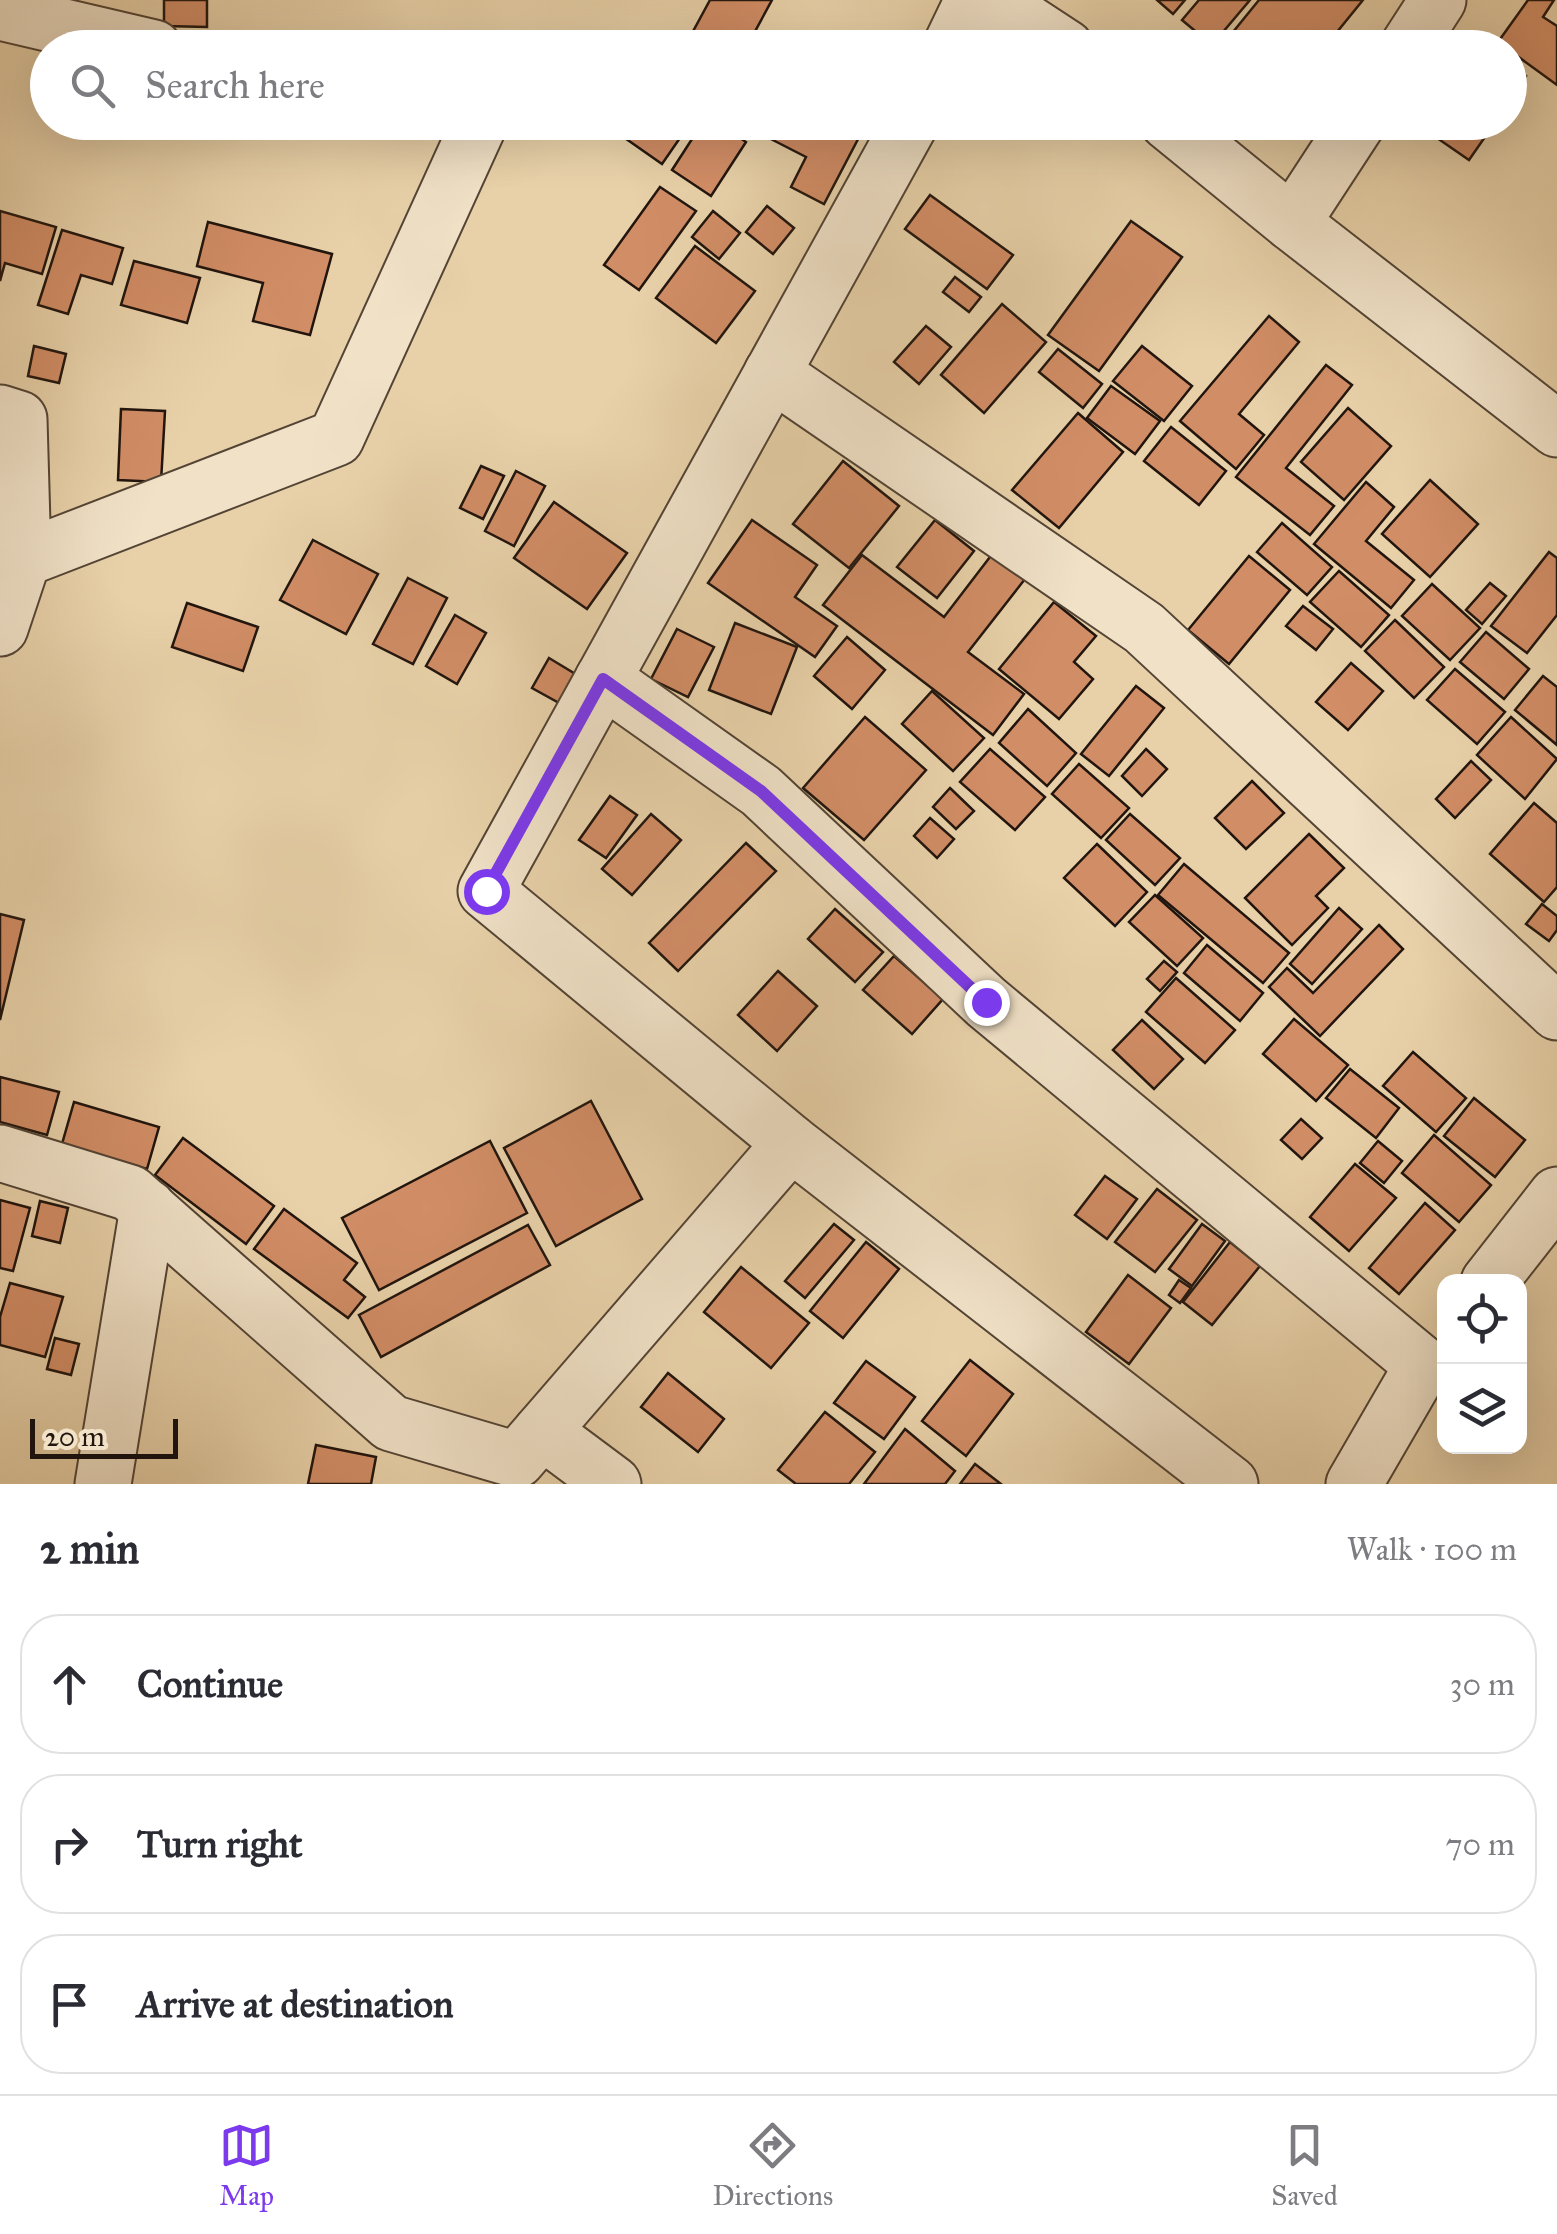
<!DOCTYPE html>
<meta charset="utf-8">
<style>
:root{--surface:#fff;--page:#f2f2f3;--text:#2b2b33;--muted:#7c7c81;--line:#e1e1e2;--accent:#7c3aed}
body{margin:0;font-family:"IM FELL Great Primer",serif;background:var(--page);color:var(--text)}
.controls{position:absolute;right:30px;bottom:30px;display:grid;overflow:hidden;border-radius:20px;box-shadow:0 10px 40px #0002}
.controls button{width:90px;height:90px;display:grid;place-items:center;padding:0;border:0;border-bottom:2px solid var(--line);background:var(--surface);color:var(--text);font:50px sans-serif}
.scale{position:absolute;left:30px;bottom:25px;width:148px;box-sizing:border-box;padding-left:10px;border:5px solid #21150e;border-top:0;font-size:28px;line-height:35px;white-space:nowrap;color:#21150e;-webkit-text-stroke:8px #f0e1c7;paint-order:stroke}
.stop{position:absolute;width:30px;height:30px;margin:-22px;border:8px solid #7c3aed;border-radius:50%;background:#fff}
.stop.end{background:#7c3aed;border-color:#fff;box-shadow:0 2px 10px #0008}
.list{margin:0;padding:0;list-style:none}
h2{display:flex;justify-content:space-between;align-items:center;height:130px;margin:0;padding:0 40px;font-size:42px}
h2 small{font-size:32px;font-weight:400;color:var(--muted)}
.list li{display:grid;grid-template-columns:65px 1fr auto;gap:30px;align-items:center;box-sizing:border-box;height:140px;margin:0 20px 20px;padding:0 20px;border:2px solid var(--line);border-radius:40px}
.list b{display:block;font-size:38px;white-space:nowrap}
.list em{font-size:32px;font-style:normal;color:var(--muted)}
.icon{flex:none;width:55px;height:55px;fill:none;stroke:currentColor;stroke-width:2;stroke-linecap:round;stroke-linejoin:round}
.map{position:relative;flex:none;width:1557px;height:1484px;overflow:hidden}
.search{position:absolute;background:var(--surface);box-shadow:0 10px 40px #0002;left:30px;right:30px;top:30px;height:110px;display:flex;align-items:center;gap:25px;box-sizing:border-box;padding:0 35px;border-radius:55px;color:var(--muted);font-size:38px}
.sheet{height:610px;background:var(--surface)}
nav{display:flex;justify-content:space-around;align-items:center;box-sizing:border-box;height:140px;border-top:2px solid var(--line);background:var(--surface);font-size:28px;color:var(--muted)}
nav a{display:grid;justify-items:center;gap:5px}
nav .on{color:var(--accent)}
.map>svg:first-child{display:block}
</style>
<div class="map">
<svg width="1557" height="1484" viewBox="0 0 1557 1484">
<rect width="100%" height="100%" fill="#e8d1a9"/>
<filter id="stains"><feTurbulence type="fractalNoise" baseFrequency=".002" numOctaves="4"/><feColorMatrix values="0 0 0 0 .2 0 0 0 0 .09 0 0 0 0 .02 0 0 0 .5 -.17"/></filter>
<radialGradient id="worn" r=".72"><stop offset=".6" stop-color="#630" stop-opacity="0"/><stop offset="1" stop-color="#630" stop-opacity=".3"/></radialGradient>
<g fill="#d18d66" stroke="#21150e" stroke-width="2.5">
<path d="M164,0H207V27L164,26Z"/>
<path d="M710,0H772L746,48H684Z"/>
<path d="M1157,0H1185L1173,14Z"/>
<path d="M1199,0H1250L1212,45L1182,20Z"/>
<path d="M1259,0H1363L1324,48H1220Z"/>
<path d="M1528,0H1554L1543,17L1557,26V85L1498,42Z"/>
<path d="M430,37L459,40L458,48H429Z"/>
<path d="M588,37L603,48H581Z"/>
<path d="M1510,64L1526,76L1510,98Z"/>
<path d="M602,122H691L662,164Z"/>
<path d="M703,122H717L746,142L711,196L672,170Z"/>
<path d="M774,122H867L824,204L791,187L806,157L767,137Z"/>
<path d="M1429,122H1492L1494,124L1469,160L1424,129Z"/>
<path d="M660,187L696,211L639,290L604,265Z"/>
<path d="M930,195L1013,255L987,289L905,229Z"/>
<path d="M767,206L794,228L773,254L746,232Z"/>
<path d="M0,211L56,227L42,274L5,263L0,281Z"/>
<path d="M713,211L740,233L719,259L692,237Z"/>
<path d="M1131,221L1182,257L1099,371L1048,335Z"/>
<path d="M208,222L332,254L310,335L253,321L263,283L197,266Z"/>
<path d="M62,230L123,248L112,284L81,275L68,314L38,305Z"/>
<path d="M695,246L755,291L716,343L656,298Z"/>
<path d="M134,261L200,278L187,323L121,305Z"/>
<path d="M955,277L981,297L969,312L943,292Z"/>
<path d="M1002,304L1046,342L984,413L941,375Z"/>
<path d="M1269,316L1299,342L1239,414L1264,435L1236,469L1180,421Z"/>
<path d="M926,326L951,347L919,384L894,362Z"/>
<path d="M34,346L66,354L59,383L28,376Z"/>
<path d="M1142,346L1192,386L1164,421L1113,381Z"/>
<path d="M1058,349L1102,384L1083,408L1039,372Z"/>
<path d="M1326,365L1352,385L1286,468L1334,506L1310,535L1236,477Z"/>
<path d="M1111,386L1160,421L1135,454L1087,418Z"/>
<path d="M1348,408L1391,446L1344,500L1301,462Z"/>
<path d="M121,409L165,411L161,482L118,480Z"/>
<path d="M1078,413L1123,452L1059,528L1012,490Z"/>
<path d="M1171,427L1226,471L1199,505L1144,461Z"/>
<path d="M843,461L899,506L849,568L793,524Z"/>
<path d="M481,466L504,476L483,519L460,508Z"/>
<path d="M516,471L545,486L514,546L485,531Z"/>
<path d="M1430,480L1478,524L1430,577L1382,534Z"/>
<path d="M1366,482L1394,507L1366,541L1414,580L1391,608L1314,544Z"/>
<path d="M554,502L627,553L587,609L514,558Z"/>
<path d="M752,520L817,565L795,597L837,626L815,657L708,583Z"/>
<path d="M935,520L974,551L937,598L897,567Z"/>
<path d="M1282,523L1332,567L1307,595L1257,552Z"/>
<path d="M313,540L378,574L346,634L280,600Z"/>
<path d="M1549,552L1557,558V615L1527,653L1491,626Z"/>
<path d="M993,553L1025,579L968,652L1024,694L993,735L823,605L862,555L944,617Z"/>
<path d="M1249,556L1290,590L1229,664L1188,630Z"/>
<path d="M1339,571L1389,615L1361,647L1310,602Z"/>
<path d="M408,578L447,598L413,664L373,644Z"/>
<path d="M1490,583L1506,596L1482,624L1466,610Z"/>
<path d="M1432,584L1480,628L1450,660L1402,616Z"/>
<path d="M1054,602L1096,636L1074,662L1093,679L1059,719L999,669Z"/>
<path d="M187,603L258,627L243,671L172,647Z"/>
<path d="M1303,606L1333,629L1316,650L1286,626Z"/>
<path d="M455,615L486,633L457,684L426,666Z"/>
<path d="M1395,620L1444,667L1414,698L1365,651Z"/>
<path d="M735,623L797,647L771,714L709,690Z"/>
<path d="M677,629L714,647L688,697L651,679Z"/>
<path d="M1486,632L1529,669L1504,699L1460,662Z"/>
<path d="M847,637L885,670L852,709L814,676Z"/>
<path d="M549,658L577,675L561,704L532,688Z"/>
<path d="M1351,663L1383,691L1348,730L1316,702Z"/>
<path d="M1455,669L1505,712L1477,744L1427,700Z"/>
<path d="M1543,676L1557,687V745L1515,710Z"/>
<path d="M1136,686L1164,708L1109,776L1081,754Z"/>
<path d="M932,691L984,738L953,771L902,724Z"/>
<path d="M1028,709L1076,753L1047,786L999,743Z"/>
<path d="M865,717L926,770L864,840L803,788Z"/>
<path d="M1511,717L1557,759L1525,799L1477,755Z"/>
<path d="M990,749L1045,797L1015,830L960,782Z"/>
<path d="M1146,749L1167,769L1142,796L1122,776Z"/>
<path d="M1471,761L1491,780L1455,818L1436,799Z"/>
<path d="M1079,764L1129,808L1101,838L1052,794Z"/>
<path d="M1252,781L1284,813L1246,849L1215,818Z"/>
<path d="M950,788L974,811L956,829L933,807Z"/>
<path d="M610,796L637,815L606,858L579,840Z"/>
<path d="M1534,803L1557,823V887L1544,902L1490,854Z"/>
<path d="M651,814L681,840L632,895L602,869Z"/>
<path d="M1130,814L1180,858L1155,885L1106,840Z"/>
<path d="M930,818L954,839L937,858L914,836Z"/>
<path d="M1309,834L1344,868L1316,896L1328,908L1292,945L1245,898Z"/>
<path d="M746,843L776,871L678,971L649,943Z"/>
<path d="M1097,844L1147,892L1115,926L1064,878Z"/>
<path d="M1184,864L1289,953L1263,983L1158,895Z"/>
<path d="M1155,895L1203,938L1177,966L1129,922Z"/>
<path d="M1542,904L1557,916V930L1549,941L1526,924Z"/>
<path d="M1339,908L1362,929L1312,984L1290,964Z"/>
<path d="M835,909L883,952L855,982L808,939Z"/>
<path d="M0,914L24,920L0,1020Z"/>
<path d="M1379,925L1403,949L1320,1036L1269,987L1287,968L1313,993Z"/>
<path d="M1207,945L1263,993L1240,1021L1184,973Z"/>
<path d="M894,956L943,999L912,1034L863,990Z"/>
<path d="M1164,961L1177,972L1160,991L1147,979Z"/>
<path d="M778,971L817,1006L777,1051L738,1015Z"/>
<path d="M1176,978L1235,1030L1205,1063L1146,1012Z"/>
<path d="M1294,1019L1348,1065L1316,1101L1263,1054Z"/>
<path d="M1142,1020L1183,1059L1154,1089L1113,1050Z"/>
<path d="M1413,1052L1466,1098L1436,1132L1383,1086Z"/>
<path d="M1350,1069L1399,1108L1376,1138L1326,1098Z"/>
<path d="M0,1077L59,1092L47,1135L0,1122Z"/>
<path d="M1474,1098L1525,1140L1495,1177L1444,1136Z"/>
<path d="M591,1101L642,1199L556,1246L504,1148Z"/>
<path d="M74,1102L159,1127L147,1169L62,1144Z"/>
<path d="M1301,1119L1322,1138L1302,1159L1281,1140Z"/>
<path d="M1434,1135L1491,1185L1459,1222L1402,1173Z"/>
<path d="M183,1138L274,1206L246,1244L155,1175Z"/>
<path d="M490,1141L527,1213L379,1290L342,1218Z"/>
<path d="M1378,1141L1402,1161L1384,1183L1360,1163Z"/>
<path d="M1355,1164L1396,1198L1349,1251L1310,1217Z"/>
<path d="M1105,1176L1137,1199L1107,1239L1075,1215Z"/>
<path d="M1157,1189L1197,1220L1155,1272L1115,1242Z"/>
<path d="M0,1200L30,1208L13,1271L0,1268Z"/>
<path d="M40,1201L68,1208L60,1243L32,1236Z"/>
<path d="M1425,1203L1455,1230L1399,1294L1369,1268Z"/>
<path d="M284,1209L357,1263L344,1280L365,1297L348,1318L254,1249Z"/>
<path d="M834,1224L854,1240L805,1298L785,1281Z"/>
<path d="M1202,1224L1225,1241L1192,1286L1169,1269Z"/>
<path d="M528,1225L550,1265L381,1357L359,1315Z"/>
<path d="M866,1242L899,1269L843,1338L810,1311Z"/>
<path d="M1230,1242L1260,1266L1212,1325L1183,1302Z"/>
<path d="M741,1267L809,1323L771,1368L704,1312Z"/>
<path d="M1128,1275L1171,1308L1129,1364L1086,1332Z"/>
<path d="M1179,1280L1191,1288L1180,1303L1169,1295Z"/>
<path d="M10,1283L63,1297L45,1357L0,1345V1317Z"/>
<path d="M55,1338L79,1344L71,1375L47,1369Z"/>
<path d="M970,1360L1013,1394L966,1456L922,1421Z"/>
<path d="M866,1361L915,1397L884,1439L834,1403Z"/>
<path d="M668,1373L724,1419L698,1452L641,1407Z"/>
<path d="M825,1412L875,1452L849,1484H796L778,1470Z"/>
<path d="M905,1429L955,1471L945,1484H864Z"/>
<path d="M316,1445L376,1457L371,1484H308Z"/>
<path d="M975,1464L1001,1484H960Z"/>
</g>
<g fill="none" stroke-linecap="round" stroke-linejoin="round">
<g stroke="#534435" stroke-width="59">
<g id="street">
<path d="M993,0L1066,48"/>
<path d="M0,12L154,48"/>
<path d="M950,48L973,0"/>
<path d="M1407,48L1438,0"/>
<path d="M1168,122L1292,223"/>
<path d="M1358,122L1292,223L1557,429"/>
<path d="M772,373L1144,628L1557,1012"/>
<path d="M0,413L19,419L23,559"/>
<path d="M0,628L23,559L336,438L480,122"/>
<path d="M603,679L761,791L986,1002L1423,1365L1354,1484"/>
<path d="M791,1143L1230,1484"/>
<path d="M0,1153L130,1193L391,1423L517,1460L791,1143L486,891L911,122"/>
<path d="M1489,1282L1557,1195"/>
<path d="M542,1431L613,1484"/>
<path d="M103,1484L148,1208"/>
</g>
</g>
<use href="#street" stroke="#f0e1c7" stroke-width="55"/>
</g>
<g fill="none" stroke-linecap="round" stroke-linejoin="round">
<path stroke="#7c3aed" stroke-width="12" d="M486,891L603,679L761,791L986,1002"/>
</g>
<rect width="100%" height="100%" filter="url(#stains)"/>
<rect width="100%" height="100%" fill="url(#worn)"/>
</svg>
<div class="controls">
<button><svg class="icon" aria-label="locate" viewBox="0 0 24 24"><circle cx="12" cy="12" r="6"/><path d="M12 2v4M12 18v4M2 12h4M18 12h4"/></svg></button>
<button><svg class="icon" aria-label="layers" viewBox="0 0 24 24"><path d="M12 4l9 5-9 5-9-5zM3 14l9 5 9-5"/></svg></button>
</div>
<div class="scale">20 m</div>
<div class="stop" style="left:486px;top:891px"></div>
<div class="stop end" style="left:986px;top:1002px"></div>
<div class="search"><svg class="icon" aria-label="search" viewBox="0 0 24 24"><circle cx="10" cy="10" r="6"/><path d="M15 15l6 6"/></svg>Search here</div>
</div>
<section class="sheet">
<h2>2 min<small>Walk · 100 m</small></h2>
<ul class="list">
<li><svg class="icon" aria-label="ahead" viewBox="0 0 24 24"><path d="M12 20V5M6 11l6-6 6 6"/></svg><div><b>Continue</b></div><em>30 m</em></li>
<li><svg class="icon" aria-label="right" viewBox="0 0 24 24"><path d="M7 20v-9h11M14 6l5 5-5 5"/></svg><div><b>Turn right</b></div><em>70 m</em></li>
<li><svg class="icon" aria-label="arrive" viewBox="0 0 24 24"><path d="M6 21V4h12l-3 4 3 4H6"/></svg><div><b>Arrive at destination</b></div></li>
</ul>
</section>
<nav>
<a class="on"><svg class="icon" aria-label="map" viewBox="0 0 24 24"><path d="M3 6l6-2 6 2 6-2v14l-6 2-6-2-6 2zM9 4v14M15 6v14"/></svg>Map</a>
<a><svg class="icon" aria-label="directions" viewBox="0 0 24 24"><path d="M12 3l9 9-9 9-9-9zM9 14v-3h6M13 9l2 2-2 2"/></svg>Directions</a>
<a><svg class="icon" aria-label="saved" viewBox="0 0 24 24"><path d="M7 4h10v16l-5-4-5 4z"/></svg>Saved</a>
</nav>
